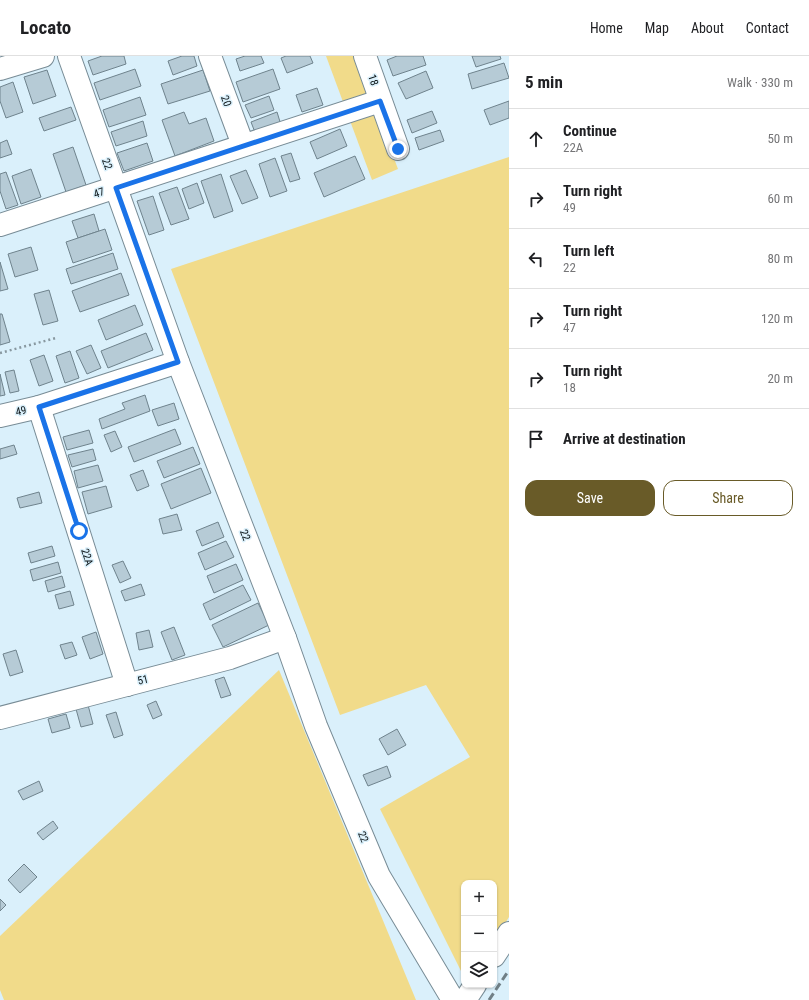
<!DOCTYPE html>
<meta charset="utf-8">
<style>
:root{--surface:#fff;--page:#f2f2f2;--text:#202124;--muted:#757577;--line:#e0e0e0;--accent:#695b28}
body{margin:0;font-family:"Roboto Condensed",sans-serif;background:var(--page);color:var(--text)}
.controls{position:absolute;right:12px;bottom:12px;display:grid;overflow:hidden;border-radius:8px;box-shadow:0 1px 3px #0004}
.controls button{width:36px;height:36px;display:grid;place-items:center;padding:0;border:0;border-bottom:1px solid var(--line);background:var(--surface);color:var(--text);font:20px sans-serif}
.stop{position:absolute;width:12px;height:12px;margin:-9px;border:3px solid #1a73e8;border-radius:50%;background:#fff}
.stop.end{background:#1a73e8;border-color:#fff;box-shadow:0 1px 4px #0008}
.list{margin:0;padding:0;list-style:none}
h2{display:flex;justify-content:space-between;align-items:center;height:52px;margin:0;padding:0 16px;font-size:17px}
h2 small{font-size:13px;font-weight:400;color:var(--muted)}
.list li{display:grid;grid-template-columns:26px 1fr auto;gap:12px;align-items:center;box-sizing:border-box;height:60px;padding:0 16px;border-top:1px solid var(--line)}
.list b{display:block;font-size:15px;white-space:nowrap}
.list p{margin:0;font-size:13px;white-space:nowrap;color:var(--muted)}
.list em{font-size:13px;font-style:normal;color:var(--muted)}
.actions{display:flex;gap:8px;padding:12px 16px}
.actions a{flex:1;padding:9px 0;border:1px solid var(--accent);border-radius:12px;text-align:center;font-size:14px;color:var(--accent)}
.actions .main{background:var(--accent);color:#fff}
.icon{flex:none;width:22px;height:22px;fill:none;stroke:currentColor;stroke-width:2;stroke-linecap:round;stroke-linejoin:round}
.map{position:relative;flex:none;width:509px;height:944px;overflow:hidden}
header{display:flex;align-items:center;gap:24px;box-sizing:border-box;height:56px;padding:0 20px;background:var(--surface);border-bottom:1px solid var(--line)}
header strong{font-size:19px}
nav{display:flex;gap:22px;margin-inline-start:auto;font-size:14px}
main{display:flex}
aside{flex:1;background:var(--surface)}
.map>svg:first-child{display:block}
</style>
<header>
<strong>Locato</strong>
<nav><a>Home</a><a>Map</a><a>About</a><a>Contact</a></nav>
</header>
<main>
<div class="map">
<svg width="509" height="944" viewBox="0 0 509 944">
<rect width="100%" height="100%" fill="#daf0fb"/>
<g fill="#f1db8a">
<path d="M326,0H356L398,113L372,124Z"/>
<path d="M509,101V861L494,885V827H464V921L380,753L470,701L426,629L340,659L171,213Z"/>
<path d="M279,614L416,944H4L0,934V880Z"/>
</g>
<g fill="#b6cbd6" stroke="#6f838d">
<path d="M102,0H124L126,8L93,19L88,5Z"/>
<path d="M182,0H194L197,10L173,19L168,5Z"/>
<path d="M245,0H261L264,7L240,15L236,3Z"/>
<path d="M286,0H310L313,7L287,17L281,2Z"/>
<path d="M397,0H423L426,9L393,20L387,4Z"/>
<path d="M472,0H500L501,3L476,11Z"/>
<path d="M504,7L509,22L472,33L468,18Z"/>
<path d="M135,13L141,30L100,44L94,27Z"/>
<path d="M273,13L280,33L243,46L236,26Z"/>
<path d="M47,14L56,40L33,48L24,21Z"/>
<path d="M203,14L210,35L168,48L161,28Z"/>
<path d="M426,15L433,32L406,43L398,27Z"/>
<path d="M13,26L23,56L6,62L0,45V31Z"/>
<path d="M317,32L323,49L302,56L296,39Z"/>
<path d="M269,40L274,54L251,62L245,49Z"/>
<path d="M140,41L146,59L109,71L103,54Z"/>
<path d="M509,45V62L490,69L484,54Z"/>
<path d="M71,51L76,64L44,75L39,62Z"/>
<path d="M432,55L437,67L412,77L407,64Z"/>
<path d="M184,56L189,68L206,62L214,85L175,100L162,64Z"/>
<path d="M277,56L281,69L256,79L251,66Z"/>
<path d="M143,65L147,80L116,90L111,76Z"/>
<path d="M340,73L347,90L317,103L310,86Z"/>
<path d="M440,74L444,85L419,94L415,82Z"/>
<path d="M7,84L12,98L0,102V87Z"/>
<path d="M147,87L153,105L124,115L117,97Z"/>
<path d="M73,91L86,129L66,136L53,98Z"/>
<path d="M291,97L300,123L290,126L281,100Z"/>
<path d="M355,100L365,123L324,141L314,117Z"/>
<path d="M275,102L287,135L270,141L259,108Z"/>
<path d="M31,113L41,141L21,148L12,120Z"/>
<path d="M246,114L258,142L242,148L230,120Z"/>
<path d="M6,116L18,149L6,153L0,135V118Z"/>
<path d="M221,118L233,155L214,162L201,125Z"/>
<path d="M197,127L204,147L189,153L182,133Z"/>
<path d="M177,131L189,163L171,169L159,137Z"/>
<path d="M153,140L164,174L149,179L137,145Z"/>
<path d="M94,158L99,175L78,182L72,165Z"/>
<path d="M105,173L112,194L73,207L66,186Z"/>
<path d="M31,191L38,214L15,221L8,198Z"/>
<path d="M113,197L118,213L71,228L66,213Z"/>
<path d="M0,206L8,233L0,235Z"/>
<path d="M121,217L129,239L80,256L72,235Z"/>
<path d="M49,234L58,265L43,269L34,238Z"/>
<path d="M135,249L143,269L106,284L98,264Z"/>
<path d="M0,258H2L10,286L0,289Z"/>
<path d="M146,277L153,294L108,312L101,295Z"/>
<path d="M91,289L101,312L87,318L76,295Z"/>
<path d="M70,295L79,322L65,327L56,300Z"/>
<path d="M44,299L53,325L39,330L30,304Z"/>
<path d="M14,314L19,335L10,337L5,316Z"/>
<path d="M0,318L5,339L0,340Z"/>
<path d="M145,339L150,355L102,373L99,363L125,353L122,347Z"/>
<path d="M174,347L179,363L158,370L152,354Z"/>
<path d="M175,373L181,388L134,406L128,391Z"/>
<path d="M89,374L93,387L67,394L63,381Z"/>
<path d="M115,375L122,391L111,396L104,379Z"/>
<path d="M14,389L17,398L0,403V393Z"/>
<path d="M193,391L200,408L164,422L157,405Z"/>
<path d="M93,393L96,404L72,411L68,399Z"/>
<path d="M98,409L103,425L78,432L74,415Z"/>
<path d="M201,412L211,437L171,453L161,428Z"/>
<path d="M143,414L149,430L137,435L130,419Z"/>
<path d="M106,430L112,451L88,458L82,436Z"/>
<path d="M39,436L42,447L20,452L17,442Z"/>
<path d="M177,458L182,474L163,478L159,463Z"/>
<path d="M218,466L224,481L202,490L196,475Z"/>
<path d="M226,485L234,501L205,514L198,497Z"/>
<path d="M52,490L55,500L31,507L28,497Z"/>
<path d="M123,505L131,522L120,527L112,509Z"/>
<path d="M58,506L61,517L33,525L30,514Z"/>
<path d="M236,508L243,524L214,537L207,520Z"/>
<path d="M62,520L65,531L48,536L45,525Z"/>
<path d="M141,528L145,539L125,545L121,535Z"/>
<path d="M243,529L251,544L210,564L203,548Z"/>
<path d="M70,535L74,549L59,553L55,539Z"/>
<path d="M258,547L269,569L223,591L212,569Z"/>
<path d="M174,571L185,599L172,604L161,576Z"/>
<path d="M149,574L153,591L139,594L136,577Z"/>
<path d="M96,576L103,598L90,603L82,581Z"/>
<path d="M72,586L77,599L65,603L60,589Z"/>
<path d="M16,594L23,616L10,620L3,598Z"/>
<path d="M224,621L231,639L221,642L215,624Z"/>
<path d="M156,645L162,659L153,663L147,649Z"/>
<path d="M88,649L93,668L81,671L76,653Z"/>
<path d="M116,656L123,679L114,682L106,659Z"/>
<path d="M66,658L70,672L52,677L48,663Z"/>
<path d="M397,673L406,689L388,699L379,683Z"/>
<path d="M387,710L391,721L368,730L363,719Z"/>
<path d="M39,725L43,735L23,744L18,735Z"/>
<path d="M53,765L58,772L43,784L37,777Z"/>
<path d="M24,808L37,821L20,837L8,824Z"/>
<path d="M0,843L6,849L0,855Z"/>
</g>
<g fill="none" stroke-linecap="round" stroke-linejoin="round">
<g stroke="#788c96" stroke-width="24">
<g id="minor">
<path d="M69,0L178,306L285,582L316,670L379,820L453,944"/>
<path d="M210,0L243,89"/>
<path d="M365,0L398,93"/>
<path d="M0,13L43,0"/>
<path d="M0,169L380,45"/>
<path d="M39,351L127,629"/>
<path d="M0,360L39,351L178,306"/>
<path d="M0,662L230,602L285,582"/>
<path d="M494,900L509,877"/>
<path d="M465,944L475,929"/>
</g>
</g>
<path stroke="#8898a0" stroke-width="2.5" stroke-dasharray="2 3" stroke-linecap="butt" d="M0,297L56,282"/>
<use href="#minor" stroke="#fff" stroke-width="22"/>
<path stroke="#707f86" stroke-width="3" stroke-dasharray="8 4" stroke-linecap="butt" d="M489,944L509,914"/>
</g>
<g fill="none" stroke-linecap="round" stroke-linejoin="round">
<path stroke="#1a73e8" stroke-width="5" d="M79,475L39,351L178,306L116,132L380,45L398,93"/>
</g>
<g text-anchor="middle" dominant-baseline="central" stroke-width="3" stroke-linejoin="round" paint-order="stroke">
<g font-size="11" fill="#0c1417" stroke="#daf0fb">
<text transform="translate(373 24) rotate(71)">18</text>
<text transform="translate(226 45) rotate(70)">20</text>
<text transform="translate(107 108) rotate(70)">22</text>
<text transform="translate(99 137) rotate(-18)">47</text>
<text transform="translate(21 355) rotate(-13)">49</text>
<text transform="translate(245 479) rotate(69)">22</text>
<text transform="translate(87 501) rotate(72)">22A</text>
<text transform="translate(143 624) rotate(-14)">51</text>
<text transform="translate(363 781) rotate(67)">22</text>
</g>
</g>
</svg>
<div class="controls">
<button>+</button>
<button>−</button>
<button><svg class="icon" aria-label="layers" viewBox="0 0 24 24"><path d="M12 4l9 5-9 5-9-5zM3 14l9 5 9-5"/></svg></button>
</div>
<div class="stop" style="left:79px;top:475px"></div>
<div class="stop end" style="left:398px;top:93px"></div>
</div>
<aside>
<h2>5 min<small>Walk · 330 m</small></h2>
<ul class="list">
<li><svg class="icon" aria-label="ahead" viewBox="0 0 24 24"><path d="M12 20V5M6 11l6-6 6 6"/></svg><div><b>Continue</b><p>22A</p></div><em>50 m</em></li>
<li><svg class="icon" aria-label="right" viewBox="0 0 24 24"><path d="M7 20v-9h11M14 6l5 5-5 5"/></svg><div><b>Turn right</b><p>49</p></div><em>60 m</em></li>
<li><svg class="icon" aria-label="left" viewBox="0 0 24 24"><path d="M17 20v-9H6M10 6l-5 5 5 5"/></svg><div><b>Turn left</b><p>22</p></div><em>80 m</em></li>
<li><svg class="icon" aria-label="right" viewBox="0 0 24 24"><path d="M7 20v-9h11M14 6l5 5-5 5"/></svg><div><b>Turn right</b><p>47</p></div><em>120 m</em></li>
<li><svg class="icon" aria-label="right" viewBox="0 0 24 24"><path d="M7 20v-9h11M14 6l5 5-5 5"/></svg><div><b>Turn right</b><p>18</p></div><em>20 m</em></li>
<li><svg class="icon" aria-label="arrive" viewBox="0 0 24 24"><path d="M6 21V4h12l-3 4 3 4H6"/></svg><div><b>Arrive at destination</b></div></li>
</ul>
<div class="actions"><a class="main">Save</a><a>Share</a></div>
</aside>
</main>
